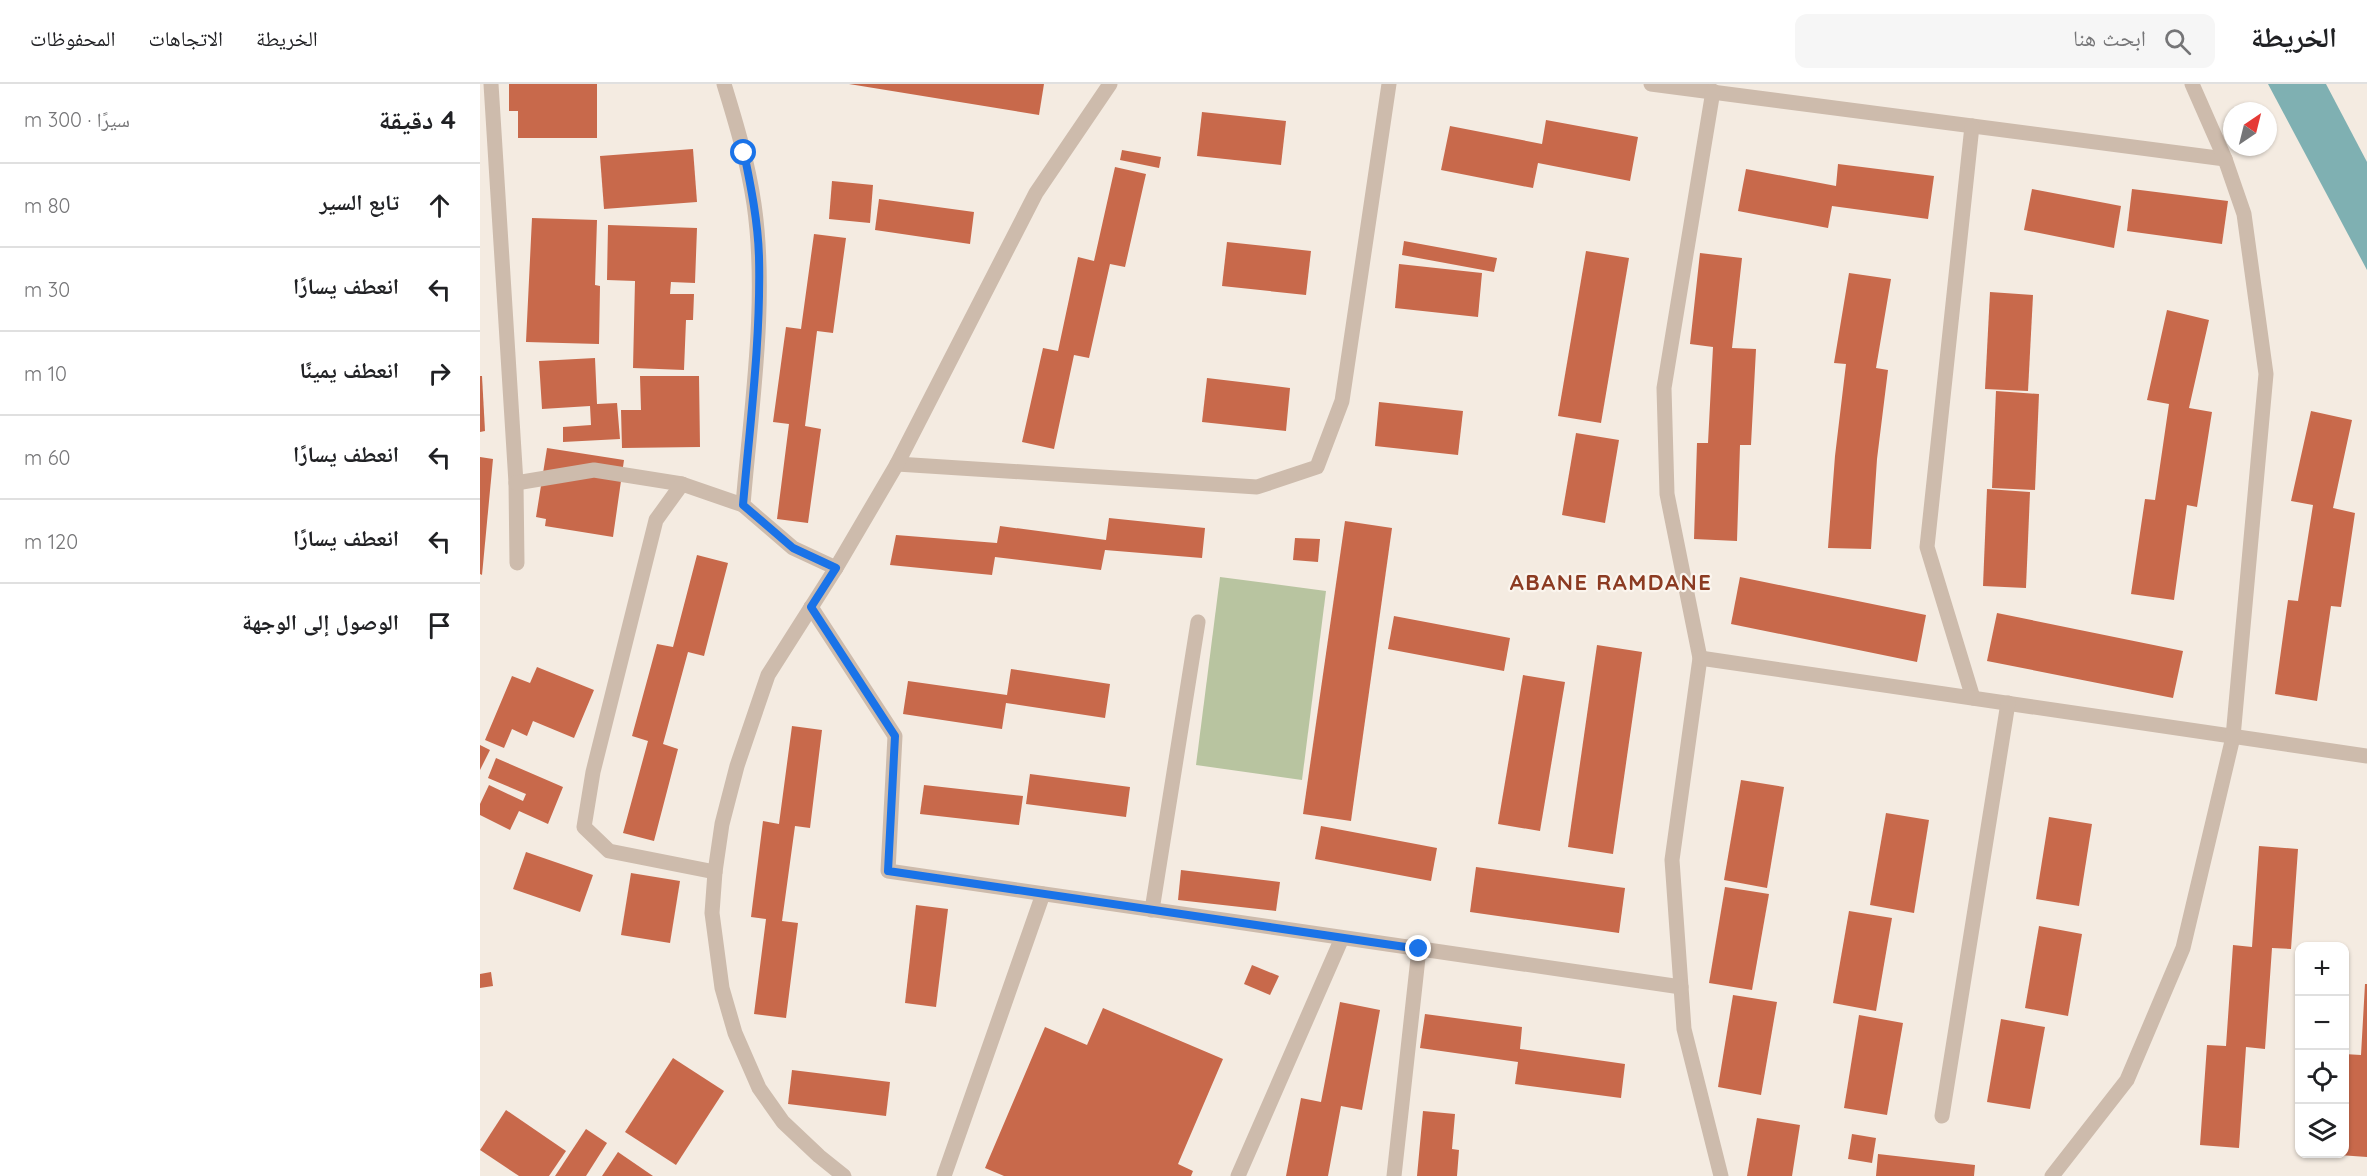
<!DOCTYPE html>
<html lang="ar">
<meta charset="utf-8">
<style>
:root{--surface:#fff;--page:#f6f6f6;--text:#202124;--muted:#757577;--line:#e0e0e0}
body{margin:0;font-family:Quicksand,"Noto Naskh Arabic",sans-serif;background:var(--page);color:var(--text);direction:rtl}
.controls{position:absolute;right:18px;bottom:18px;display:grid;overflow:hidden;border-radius:12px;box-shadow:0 2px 4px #0004}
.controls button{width:54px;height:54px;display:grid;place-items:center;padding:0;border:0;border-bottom:2px solid var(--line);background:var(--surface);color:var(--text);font:30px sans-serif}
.compass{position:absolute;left:1743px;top:18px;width:54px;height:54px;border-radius:50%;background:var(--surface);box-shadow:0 2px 4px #0004;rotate:35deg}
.stop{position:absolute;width:18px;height:18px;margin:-14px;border:4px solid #1a73e8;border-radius:50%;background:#fff}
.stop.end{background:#1a73e8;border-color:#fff;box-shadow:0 2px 6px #0008}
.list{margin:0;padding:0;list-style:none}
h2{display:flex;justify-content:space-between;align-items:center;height:78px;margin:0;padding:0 24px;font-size:26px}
h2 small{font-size:20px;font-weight:400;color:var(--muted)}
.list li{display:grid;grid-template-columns:39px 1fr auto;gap:18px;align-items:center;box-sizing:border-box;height:84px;padding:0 24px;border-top:2px solid var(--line)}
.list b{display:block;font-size:22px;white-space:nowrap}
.list em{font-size:20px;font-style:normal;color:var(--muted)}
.icon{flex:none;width:33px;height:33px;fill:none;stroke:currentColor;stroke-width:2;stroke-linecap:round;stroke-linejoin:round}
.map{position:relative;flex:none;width:1887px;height:1092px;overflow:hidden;direction:ltr}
header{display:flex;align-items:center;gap:36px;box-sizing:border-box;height:84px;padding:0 30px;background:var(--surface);border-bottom:2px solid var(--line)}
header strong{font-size:28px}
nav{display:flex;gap:33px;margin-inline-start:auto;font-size:21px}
.search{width:420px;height:54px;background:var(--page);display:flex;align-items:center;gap:15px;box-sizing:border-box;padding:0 21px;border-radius:12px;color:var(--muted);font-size:22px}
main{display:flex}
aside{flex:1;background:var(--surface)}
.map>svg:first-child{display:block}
</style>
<header>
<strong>الخريطة</strong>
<div class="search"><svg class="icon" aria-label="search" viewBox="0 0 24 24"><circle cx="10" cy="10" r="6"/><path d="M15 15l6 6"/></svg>ابحث هنا</div>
<nav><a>الخريطة</a><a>الاتجاهات</a><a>المحفوظات</a></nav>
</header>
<main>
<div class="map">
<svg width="1887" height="1092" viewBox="0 0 1887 1092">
<rect width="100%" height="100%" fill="#f4ebe1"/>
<path fill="#b8c4a0" d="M740,493L846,507L822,696L716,681Z"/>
<path fill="#7fb0b2" d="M1788,0H1846L1887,78V186Z"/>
<g fill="#c8694b">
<path d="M29,0H117V54H38V27H29Z"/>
<path d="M369,0H564L559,31Z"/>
<path d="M722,28L806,37L801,81L717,72Z"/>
<path d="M1066,36L1158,53L1150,97L1058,79L1053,104L961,86L970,42L1062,60Z"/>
<path d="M213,65L217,118L124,125L120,72Z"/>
<path d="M642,66L681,73L679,84L640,76Z"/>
<path d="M1358,80L1454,92L1448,135L1352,122L1348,144L1258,127L1266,85L1356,102Z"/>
<path d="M635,83L666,90L645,183L630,180L609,274L594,271L574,365L542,358L563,264L578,267L598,173L614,177Z"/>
<path d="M352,97L393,101L390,139L349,135Z"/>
<path d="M1552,105L1641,122L1634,164L1544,146Z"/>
<path d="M1652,105L1748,117L1742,160L1647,147Z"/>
<path d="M399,115L494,128L490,160L395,146Z"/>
<path d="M52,134L117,136L115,201L120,202L119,260L46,258Z"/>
<path d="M128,141L217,144L215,199L191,198L190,210H214L213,236H206L204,286L153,284L155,197L127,196Z"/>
<path d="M334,150L366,154L353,249L337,247L325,342L341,345L328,439L297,435L309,340L293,338L306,243L321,245Z"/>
<path d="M924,157L1017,174L1014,188L922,171Z"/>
<path d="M747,158L831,167L826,211L742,202Z"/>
<path d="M1106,167L1149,174L1121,339L1078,332Z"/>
<path d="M1220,169L1262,174L1252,264L1276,265L1271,361H1260L1257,457L1214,455L1217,359H1228L1233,263L1210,260Z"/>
<path d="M919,180L1002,189L998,233L915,224Z"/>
<path d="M1369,189L1411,195L1396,284L1408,286L1397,375L1391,465L1348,464L1355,372L1366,280L1354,279Z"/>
<path d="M1510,208L1553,211L1548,307L1505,305Z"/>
<path d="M1687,226L1729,236L1709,324L1732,328L1717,423L1707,421L1694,516L1651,510L1665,415L1675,416L1689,320L1667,316Z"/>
<path d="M115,274L117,320L137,319L140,355L83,358V343L111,341L110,322L62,325L59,277Z"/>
<path d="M0,292H2L5,347L0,348Z"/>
<path d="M160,292H219L220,363L142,364L141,326H161Z"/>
<path d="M727,294L810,304L806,347L722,338Z"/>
<path d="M1516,307L1559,310L1555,406L1512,404Z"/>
<path d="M899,318L983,327L978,371L895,362Z"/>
<path d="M1831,327L1872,336L1853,424L1875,429L1861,523L1851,522L1837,617L1795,610L1808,516L1818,517L1833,421L1811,417Z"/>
<path d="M1096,349L1139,356L1125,439L1082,431Z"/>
<path d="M67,364L144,376L133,453L65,442L66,435L56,433Z"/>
<path d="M0,373L13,375L2,491L0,490Z"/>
<path d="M1507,405L1550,408L1546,504L1503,502Z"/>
<path d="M629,434L725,444L722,474L625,466L621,486L515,473L512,491L410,481L416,451L517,459L520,442L626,456Z"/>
<path d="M865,437L912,444L871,737L823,730Z"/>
<path d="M815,454L840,455L838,478L813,476Z"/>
<path d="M217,471L248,479L224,572L208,568L183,660L198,665L174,757L143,749L168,657L152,652L177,560L193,563Z"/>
<path d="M1260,493L1446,531L1437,578L1251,540Z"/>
<path d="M1517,529L1703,567L1693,614L1507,577Z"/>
<path d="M914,532L1030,554L1024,587L908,565Z"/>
<path d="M1117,561L1162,568L1133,770L1088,763Z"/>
<path d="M57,583L114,606L94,654L53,637L47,652L32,645L24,664L5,656L32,592L50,599Z"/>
<path d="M531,585L630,600L625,634L526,619L522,645L423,630L428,597L527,611Z"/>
<path d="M1043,591L1085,598L1060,747L1018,740Z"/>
<path d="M312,642L342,646L330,744L315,742L302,837L318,839L306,934L274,930L286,835L271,833L283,737L299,740Z"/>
<path d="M0,661L10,666L0,686Z"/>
<path d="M16,674L83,703L68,740L39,727L30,746L0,731V720L9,701L43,717L46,710L8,694Z"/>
<path d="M550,690L650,703L646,733L546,720Z"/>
<path d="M1261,696L1304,703L1287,804L1244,796Z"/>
<path d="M444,701L543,712L539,741L440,730Z"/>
<path d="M1406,729L1449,736L1434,829L1390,821Z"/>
<path d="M1569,733L1612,740L1599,822L1556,815Z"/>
<path d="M841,742L957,764L951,797L835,775Z"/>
<path d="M1779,762L1818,765L1811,865L1792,864L1785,965L1766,963L1759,1064L1720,1061L1727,961L1746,962L1753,861L1772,863Z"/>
<path d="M46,768L113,791L100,828L33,805Z"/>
<path d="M996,783L1145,804L1139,849L990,828Z"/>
<path d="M701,786L800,798L796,827L698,816Z"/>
<path d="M151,789L200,797L190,859L141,851Z"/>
<path d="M1245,803L1289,810L1272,906L1229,899Z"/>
<path d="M436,821L468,825L456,923L425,919Z"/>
<path d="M1369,827L1412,834L1396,927L1353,919Z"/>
<path d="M1559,842L1602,850L1588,932L1545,924Z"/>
<path d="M772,881L799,892L790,911L764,900Z"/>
<path d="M11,888L13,902L0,904V890Z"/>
<path d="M1885,900H1887V1073L1859,1071L1864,1070V970L1881,971Z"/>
<path d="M1253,911L1297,918L1281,1011L1238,1003Z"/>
<path d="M860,918L900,926L882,1026L861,1022L848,1092H806L821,1014L841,1018Z"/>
<path d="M623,924L743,975L698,1080L713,1087L711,1092H524L505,1084L565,943L607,961Z"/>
<path d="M945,930L1042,943L1040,965L1145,980L1141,1014L1035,1000L1038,978L940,964Z"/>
<path d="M1379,931L1423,939L1407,1031L1364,1024Z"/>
<path d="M1521,935L1565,943L1550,1025L1507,1018Z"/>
<path d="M193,974L244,1007L196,1081L145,1048Z"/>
<path d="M312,986L410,998L406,1032L308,1020Z"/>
<path d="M26,1026L86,1067L69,1092H39L0,1066Z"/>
<path d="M943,1027L975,1030L972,1065L979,1066L977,1092H937Z"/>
<path d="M1277,1034L1320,1041L1312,1092H1267Z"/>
<path d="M106,1045L127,1059L106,1092H75Z"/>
<path d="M1372,1050L1396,1054L1392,1079L1368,1075Z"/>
<path d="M138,1068L173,1092H122Z"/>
<path d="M1398,1070L1495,1081L1494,1092H1396Z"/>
</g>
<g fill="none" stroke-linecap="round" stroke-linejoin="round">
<g stroke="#cdbbac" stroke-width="15">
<path d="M11,0L36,399L37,479"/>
<path d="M244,0C256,39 268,79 274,120C288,217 271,323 263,421L313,464L356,484"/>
<path d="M1171,0L1745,75"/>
<path d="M1233,7L1184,304L1187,410L1220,574L1192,776L1204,945L1241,1092"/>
<path d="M1492,42L1447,463L1493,614"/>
<path d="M417,380L777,403L837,383L862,317L909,0"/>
<path d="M36,399L114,386L202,400"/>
<path d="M331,523L415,652L408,787L1201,903"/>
<path d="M1220,574L1887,672"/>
<path d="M235,788L129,767L104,743L113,688L176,436L202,400L263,421"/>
<path d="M672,826L718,538"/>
<path d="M1462,1032L1528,619"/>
<path d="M364,1092L339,1072L303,1038L279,1004L255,949L242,904L232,829L235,788L242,740L257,682L288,591L356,484L417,380L556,109L630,0"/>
<path d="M464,1092L563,810"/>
<path d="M758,1092L862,854"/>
<path d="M914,1092L939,865"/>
<path d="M1572,1092L1647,996L1703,864L1753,653L1786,290L1764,130L1745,75L1712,0"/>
</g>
</g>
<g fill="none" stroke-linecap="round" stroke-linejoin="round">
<path stroke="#1a73e8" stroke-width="8" d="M264,69C271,103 278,138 279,173C281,255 270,339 263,421L313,464L356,484L331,523L415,652L408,787L939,865"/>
</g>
<g text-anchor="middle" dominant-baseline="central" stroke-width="4.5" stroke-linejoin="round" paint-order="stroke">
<g font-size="22" font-weight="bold" letter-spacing="1.5" fill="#8c3b22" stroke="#fbf5ee">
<text x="1131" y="498">ABANE RAMDANE</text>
</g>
</g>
</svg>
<div class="controls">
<button>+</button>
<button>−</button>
<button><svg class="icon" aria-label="locate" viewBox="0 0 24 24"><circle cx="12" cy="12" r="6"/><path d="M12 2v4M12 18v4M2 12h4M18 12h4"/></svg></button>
<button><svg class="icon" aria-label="layers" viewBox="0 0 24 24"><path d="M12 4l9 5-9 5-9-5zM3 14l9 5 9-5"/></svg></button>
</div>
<svg class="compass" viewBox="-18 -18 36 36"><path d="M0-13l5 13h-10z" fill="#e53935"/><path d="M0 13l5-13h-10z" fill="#757577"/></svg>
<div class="stop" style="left:264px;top:69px"></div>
<div class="stop end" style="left:939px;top:865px"></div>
</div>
<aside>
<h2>4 دقيقة<small>سيرًا · 300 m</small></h2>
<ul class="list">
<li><svg class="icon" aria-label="ahead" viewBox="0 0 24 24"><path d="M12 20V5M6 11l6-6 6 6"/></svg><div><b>تابع السير</b></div><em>80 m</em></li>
<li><svg class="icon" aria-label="left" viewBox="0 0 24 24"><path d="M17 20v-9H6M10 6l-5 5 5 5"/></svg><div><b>انعطف يسارًا</b></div><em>30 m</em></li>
<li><svg class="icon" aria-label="right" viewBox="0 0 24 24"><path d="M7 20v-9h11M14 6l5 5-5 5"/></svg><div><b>انعطف يمينًا</b></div><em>10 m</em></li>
<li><svg class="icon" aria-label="left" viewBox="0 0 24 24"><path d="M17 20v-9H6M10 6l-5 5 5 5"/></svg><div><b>انعطف يسارًا</b></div><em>60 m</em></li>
<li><svg class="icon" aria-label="left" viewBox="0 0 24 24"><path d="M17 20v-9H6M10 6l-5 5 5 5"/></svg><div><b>انعطف يسارًا</b></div><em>120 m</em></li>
<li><svg class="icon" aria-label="arrive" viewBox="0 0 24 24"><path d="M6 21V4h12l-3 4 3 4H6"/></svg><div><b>الوصول إلى الوجهة</b></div></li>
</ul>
</aside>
</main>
